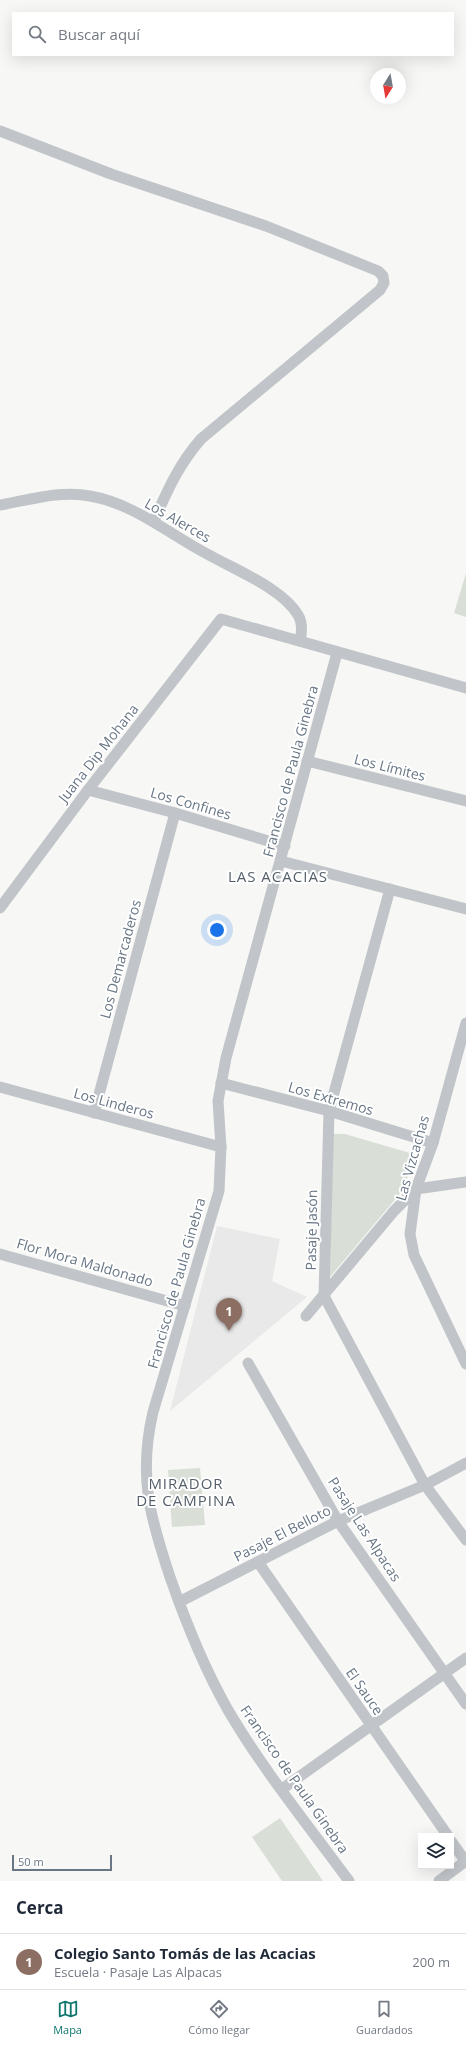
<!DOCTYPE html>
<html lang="es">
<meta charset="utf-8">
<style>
:root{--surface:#fff;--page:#f6f6f7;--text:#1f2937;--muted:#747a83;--line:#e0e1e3;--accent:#0f766e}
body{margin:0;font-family:"Open Sans",sans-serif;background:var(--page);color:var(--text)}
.controls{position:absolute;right:12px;bottom:12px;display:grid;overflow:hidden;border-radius:0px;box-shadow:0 4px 16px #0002}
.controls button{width:36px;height:36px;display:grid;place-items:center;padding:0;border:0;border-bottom:1px solid var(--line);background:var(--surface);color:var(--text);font:20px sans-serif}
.compass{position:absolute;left:370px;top:68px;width:36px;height:36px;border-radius:50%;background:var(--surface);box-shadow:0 4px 16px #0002;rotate:191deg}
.scale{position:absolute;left:12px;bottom:10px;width:100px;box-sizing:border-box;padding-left:4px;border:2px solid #687685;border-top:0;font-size:11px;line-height:14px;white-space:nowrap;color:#687685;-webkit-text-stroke:3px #fff;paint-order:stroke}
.you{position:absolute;left:217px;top:930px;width:14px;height:14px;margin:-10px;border:3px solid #fff;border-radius:50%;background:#1a73e8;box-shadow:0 0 0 6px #1a73e833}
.badge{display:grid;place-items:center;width:26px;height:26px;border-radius:50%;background:var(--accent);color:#fff;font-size:13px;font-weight:700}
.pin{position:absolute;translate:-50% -33px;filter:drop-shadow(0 1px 2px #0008)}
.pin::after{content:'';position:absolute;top:21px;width:14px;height:12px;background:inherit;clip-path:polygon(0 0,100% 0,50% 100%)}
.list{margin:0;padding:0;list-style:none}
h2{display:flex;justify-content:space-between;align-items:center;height:52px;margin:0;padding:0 16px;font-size:17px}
h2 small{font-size:13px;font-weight:400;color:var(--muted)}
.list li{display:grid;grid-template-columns:26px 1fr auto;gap:12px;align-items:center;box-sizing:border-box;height:56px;padding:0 16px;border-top:1px solid var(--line)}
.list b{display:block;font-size:15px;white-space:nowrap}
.list p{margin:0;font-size:13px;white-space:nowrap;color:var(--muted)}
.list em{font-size:13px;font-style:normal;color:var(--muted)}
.icon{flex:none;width:22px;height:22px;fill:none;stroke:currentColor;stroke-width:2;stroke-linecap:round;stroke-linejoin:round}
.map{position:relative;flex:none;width:466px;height:1881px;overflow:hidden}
.search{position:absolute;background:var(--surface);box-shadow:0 4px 16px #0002;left:12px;right:12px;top:12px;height:44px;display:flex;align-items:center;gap:10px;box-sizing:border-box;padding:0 14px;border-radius:0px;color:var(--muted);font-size:15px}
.sheet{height:108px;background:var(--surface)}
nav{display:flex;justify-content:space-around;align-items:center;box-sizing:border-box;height:56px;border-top:1px solid var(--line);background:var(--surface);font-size:11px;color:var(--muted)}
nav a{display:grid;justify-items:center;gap:2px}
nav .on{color:var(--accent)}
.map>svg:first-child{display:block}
</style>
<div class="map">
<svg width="466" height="1881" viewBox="0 0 466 1881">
<rect width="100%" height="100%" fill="#f7f8f5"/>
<path fill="#e8e9e8" d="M217,1226L280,1239L272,1281L307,1297L170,1411Z"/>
<g fill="#d9ded6">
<path d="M466,573V617L454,613Z"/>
<path d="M333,1134H345L410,1153L414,1161L402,1191L330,1277Z"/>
<path d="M200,1468L205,1525L172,1527L168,1470Z"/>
<path d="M280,1818L323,1881H282L252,1837Z"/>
</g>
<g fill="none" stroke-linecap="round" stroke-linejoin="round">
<g stroke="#c1c4c8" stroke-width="11">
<path d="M0,131L111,174L266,226L378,271L383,276L384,283L380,290L201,439C179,464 167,491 154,521"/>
<path d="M0,505C29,500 61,490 90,496C136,504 171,536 211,556C236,570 283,589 298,615C303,623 302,632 300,641"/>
<path d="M337,653L226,1058L218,1101L221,1147L219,1191L153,1412C138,1476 150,1517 170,1577C186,1623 204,1668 228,1710C263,1770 308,1825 349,1881"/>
<path d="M307,761L466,801"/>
<path d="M88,790L175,813L285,846"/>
<path d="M281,861L466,909"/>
<path d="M390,889L329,1111L324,1296L425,1485L466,1540"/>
<path d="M0,908L88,790L221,619L466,688"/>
<path d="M466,1023L433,1143L416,1189L410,1234L414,1255L466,1364"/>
<path d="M221,1083L329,1111L433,1143"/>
<path d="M0,1087L221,1147"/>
<path d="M94,1113L175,813"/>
<path d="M0,1254L185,1306"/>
<path d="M306,1316L394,1211L416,1189L466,1182"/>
<path d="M248,1363L338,1521L466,1704"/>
<path d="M258,1562L448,1836"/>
<path d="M179,1602L338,1521L425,1485L466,1463"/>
<path d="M282,1789L466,1658"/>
<path d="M451,1841L466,1862"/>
<path d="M439,1881L466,1861"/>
</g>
</g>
<g text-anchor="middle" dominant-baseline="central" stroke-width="4" stroke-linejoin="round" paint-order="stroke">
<g font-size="14" fill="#687685" stroke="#fff">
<text transform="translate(178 520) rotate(30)">Los Alerces</text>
<text transform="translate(98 753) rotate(-52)">Juana Dip Mohana</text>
<text transform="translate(390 767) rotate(14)">Los Límites</text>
<text transform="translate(290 771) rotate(-75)">Francisco de Paula Ginebra</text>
<text transform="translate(191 803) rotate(16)">Los Confines</text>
<text transform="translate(120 959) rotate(-75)">Los Demarcaderos</text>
<text transform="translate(331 1098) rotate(16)">Los Extremos</text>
<text transform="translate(114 1103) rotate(15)">Los Linderos</text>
<text transform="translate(412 1158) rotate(-74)">Las Vizcachas</text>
<text transform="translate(311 1230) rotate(-89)">Pasaje Jasón</text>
<text transform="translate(85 1262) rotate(16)">Flor Mora Maldonado</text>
<text transform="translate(176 1283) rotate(-74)">Francisco de Paula Ginebra</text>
<text transform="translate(365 1529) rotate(57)">Pasaje Las Alpacas</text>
<text transform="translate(282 1533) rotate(-27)">Pasaje El Belloto</text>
<text transform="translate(365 1691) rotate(55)">El Sauce</text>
<text transform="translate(295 1779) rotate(55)">Francisco de Paula Ginebra</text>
</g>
<g font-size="15" letter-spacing="1" fill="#555f6a" stroke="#fff">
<text x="278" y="876">LAS ACACIAS</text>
<text x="186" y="1483">MIRADOR<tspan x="186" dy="17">DE CAMPINA</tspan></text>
</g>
</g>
</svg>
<div class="controls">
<button><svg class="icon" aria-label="layers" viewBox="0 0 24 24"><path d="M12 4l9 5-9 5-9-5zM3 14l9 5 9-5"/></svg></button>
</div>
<svg class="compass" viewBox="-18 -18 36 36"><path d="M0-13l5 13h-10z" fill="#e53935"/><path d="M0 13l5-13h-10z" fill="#747a83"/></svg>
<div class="scale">50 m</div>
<div class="you"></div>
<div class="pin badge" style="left:229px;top:1331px;background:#8d6e63">1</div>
<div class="search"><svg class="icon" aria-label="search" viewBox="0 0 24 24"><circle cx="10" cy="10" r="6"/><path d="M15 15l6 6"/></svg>Buscar aquí</div>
</div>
<section class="sheet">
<h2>Cerca<small></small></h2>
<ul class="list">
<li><span class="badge" style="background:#8d6e63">1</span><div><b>Colegio Santo Tomás de las Acacias</b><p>Escuela · Pasaje Las Alpacas</p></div><em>200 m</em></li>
</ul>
</section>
<nav>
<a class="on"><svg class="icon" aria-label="map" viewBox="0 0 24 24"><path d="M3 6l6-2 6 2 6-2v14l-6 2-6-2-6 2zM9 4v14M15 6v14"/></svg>Mapa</a>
<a><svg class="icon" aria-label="directions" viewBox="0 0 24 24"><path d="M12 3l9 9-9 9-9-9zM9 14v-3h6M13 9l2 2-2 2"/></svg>Cómo llegar</a>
<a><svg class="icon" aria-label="saved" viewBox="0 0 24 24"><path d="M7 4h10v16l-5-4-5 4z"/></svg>Guardados</a>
</nav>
